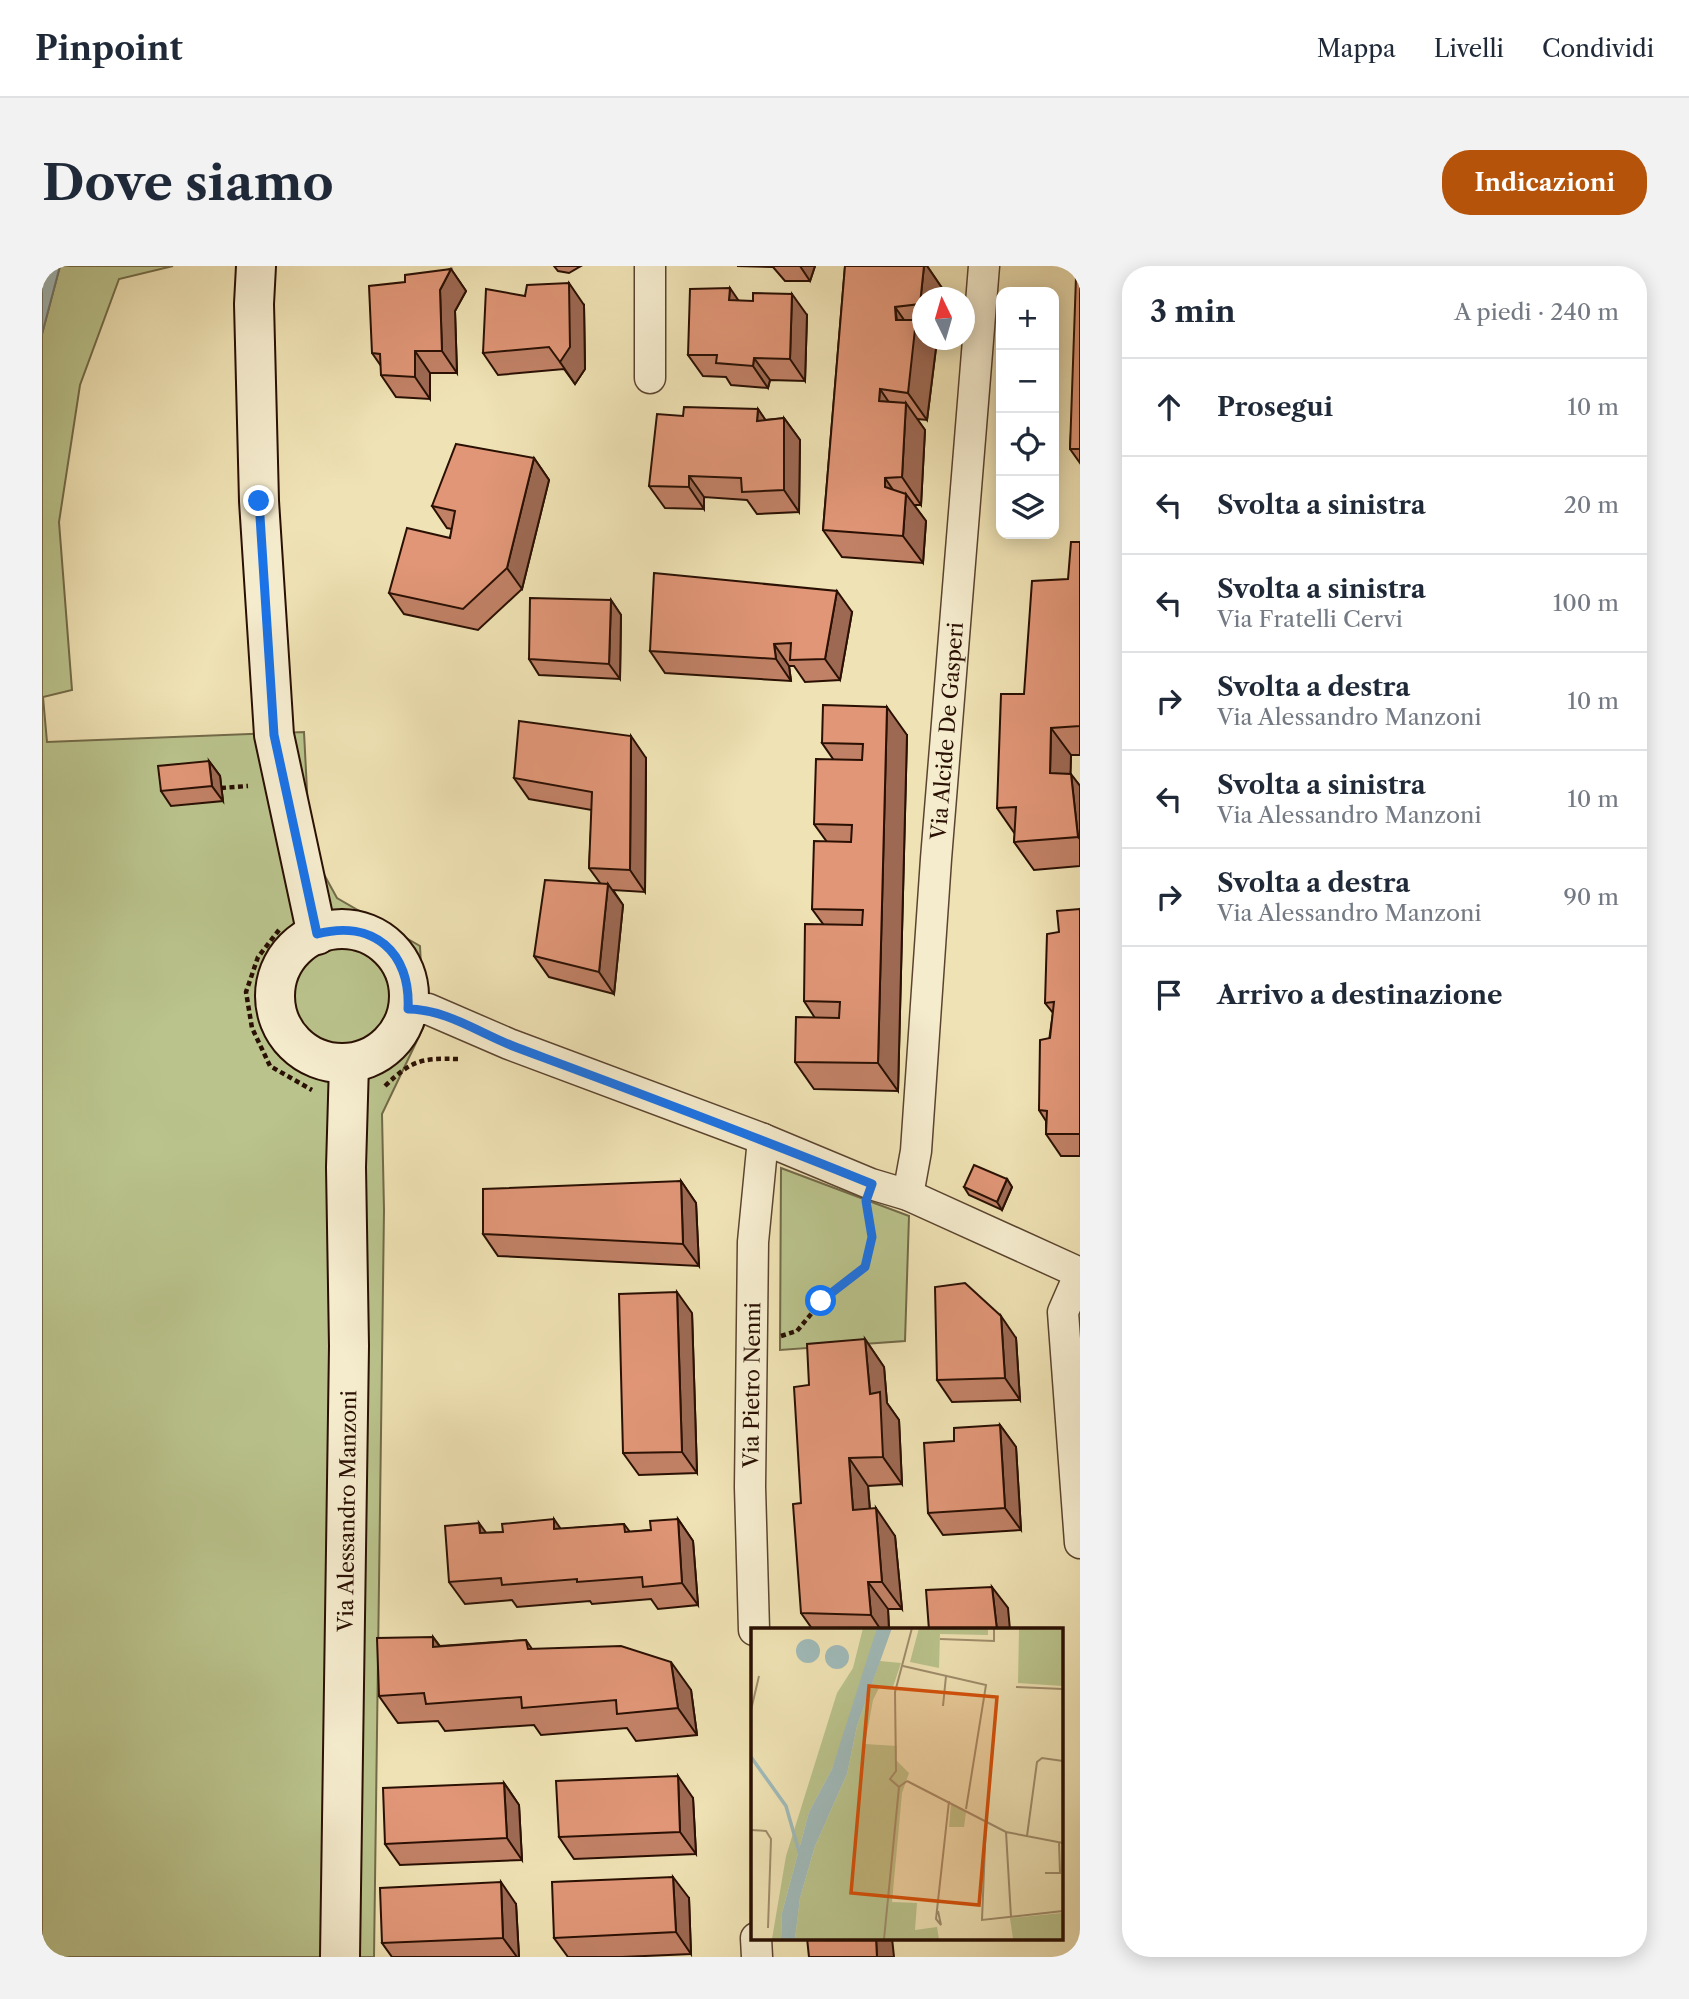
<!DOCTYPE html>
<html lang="it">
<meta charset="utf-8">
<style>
:root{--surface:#fff;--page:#f2f2f3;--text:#1f2937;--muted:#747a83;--line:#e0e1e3;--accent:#b45309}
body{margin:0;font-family:"Libre Caslon Text",serif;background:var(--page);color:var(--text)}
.controls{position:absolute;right:21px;top:21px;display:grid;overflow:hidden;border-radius:14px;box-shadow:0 4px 18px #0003}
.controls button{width:63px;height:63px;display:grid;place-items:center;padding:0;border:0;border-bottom:2px solid var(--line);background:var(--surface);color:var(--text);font:35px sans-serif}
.compass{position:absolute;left:870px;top:21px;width:63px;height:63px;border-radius:50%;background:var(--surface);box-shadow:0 4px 18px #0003;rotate:355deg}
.stop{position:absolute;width:21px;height:21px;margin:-16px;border:5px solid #1a73e8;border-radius:50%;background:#fff}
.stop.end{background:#1a73e8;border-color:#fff;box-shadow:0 2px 7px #0008}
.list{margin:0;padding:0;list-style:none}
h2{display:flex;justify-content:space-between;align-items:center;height:91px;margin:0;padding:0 28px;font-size:30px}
h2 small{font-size:23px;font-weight:400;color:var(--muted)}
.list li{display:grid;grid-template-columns:46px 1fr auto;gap:21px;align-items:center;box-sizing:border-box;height:98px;padding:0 28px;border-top:2px solid var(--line)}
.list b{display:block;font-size:26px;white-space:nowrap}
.list p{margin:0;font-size:23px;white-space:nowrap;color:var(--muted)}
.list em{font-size:23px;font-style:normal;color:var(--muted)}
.icon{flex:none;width:38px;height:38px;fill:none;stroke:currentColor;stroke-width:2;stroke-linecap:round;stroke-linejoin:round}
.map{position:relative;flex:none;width:1038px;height:1691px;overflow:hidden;border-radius:28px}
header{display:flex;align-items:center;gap:42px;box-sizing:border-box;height:98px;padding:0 35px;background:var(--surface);border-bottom:2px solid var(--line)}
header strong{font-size:33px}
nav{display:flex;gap:38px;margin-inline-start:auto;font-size:24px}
.intro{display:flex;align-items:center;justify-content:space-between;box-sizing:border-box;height:168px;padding:0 42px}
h1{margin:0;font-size:49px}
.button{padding:18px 32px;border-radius:28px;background:var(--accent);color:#fff;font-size:24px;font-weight:700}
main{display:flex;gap:42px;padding:0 42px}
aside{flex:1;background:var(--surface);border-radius:28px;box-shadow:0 4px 18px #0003}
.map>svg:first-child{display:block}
</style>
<header>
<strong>Pinpoint</strong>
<nav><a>Mappa</a><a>Livelli</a><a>Condividi</a></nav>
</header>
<div class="intro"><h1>Dove siamo</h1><a class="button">Indicazioni</a></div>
<main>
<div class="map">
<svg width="1038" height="1691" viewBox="0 0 1038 1691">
<rect width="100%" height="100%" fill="#efe2b4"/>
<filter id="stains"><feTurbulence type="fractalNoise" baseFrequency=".00286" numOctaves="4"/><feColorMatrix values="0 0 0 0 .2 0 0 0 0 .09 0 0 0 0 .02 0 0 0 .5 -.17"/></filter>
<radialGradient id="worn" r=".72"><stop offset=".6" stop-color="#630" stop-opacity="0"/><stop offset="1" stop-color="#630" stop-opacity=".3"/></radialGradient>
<g fill="#bac38c" stroke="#726a48" stroke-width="2">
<path d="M18,0H131L77,13L38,119L17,256L30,424L1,431L5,476L262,466L268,583L295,632L378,680L382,760L340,848L342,944L332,1691H0V68Z"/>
<path d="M739,902L867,950L863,1075L738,1084Z"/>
</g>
<path fill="#a0bab9" stroke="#717670" stroke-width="2" d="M0,0H18L0,68Z"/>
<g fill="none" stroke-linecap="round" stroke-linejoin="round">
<g stroke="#5b442f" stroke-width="33">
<g id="street">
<path d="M608,0V112"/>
<path d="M366,743H386L467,778L721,873L829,918L866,929L1038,1007"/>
<path id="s1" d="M866,929L874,885L894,593L942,0"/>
<path d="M1038,1007L1021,1046L1038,1277"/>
<path id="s2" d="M712,1364L708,1221L711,976L721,873"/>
<path d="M714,1672L715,1691"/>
</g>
</g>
<g stroke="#2a1003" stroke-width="42">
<g id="secondary">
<path d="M214,0L212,38L217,235L232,469L275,669"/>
<circle cx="300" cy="730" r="67"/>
<path id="s3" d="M298,1691L307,1080L304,901L307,798"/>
</g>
</g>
<g stroke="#2a1003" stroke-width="4.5" stroke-dasharray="5 3.5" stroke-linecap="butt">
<path d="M179,522L206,520"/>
<path d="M237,664L216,691L204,726L210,762L228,800L270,824"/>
<path d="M343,820C370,794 379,792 416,793"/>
<path d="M739,1070L755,1065L779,1036L823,1001L829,971L826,949"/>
</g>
<use href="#street" stroke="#f5ecce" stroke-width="30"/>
<use href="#secondary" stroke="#f5ecce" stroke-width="38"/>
</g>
<g fill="#c18166" stroke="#2a1003" stroke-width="2">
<path d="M512,0H539L527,7L516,5Z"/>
<path d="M695,0H773L768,15H743L731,1Z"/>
<path d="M803,0H885L902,25L880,32V74H888L894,82L885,154L875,153L883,164L879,239H872L884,255L881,297L800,291L781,264Z"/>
<path d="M409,3L424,25L413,45L415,107H388V133L354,131L339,109V100L330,87L363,16Z"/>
<path d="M1038,11V197L1028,183Z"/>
<path d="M542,39L543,103L533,118L522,103L456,109L441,87Z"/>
<path d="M765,49L763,115L728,114L726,122L689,119L684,111L661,110L646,89Z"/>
<path d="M716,143L723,154L742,152L758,174L757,246L715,248L705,234L662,231V243L623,242L607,220L641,150Z"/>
<path d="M492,192L507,214L480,323L436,364L362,348L347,327L408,272L410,263L405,262L390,240Z"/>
<path d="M1038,276V489H1029L1028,508L1038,520V600L992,604L972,576L973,568L955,542Z"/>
<path d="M569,334L579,349L578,413L497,409L487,393Z"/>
<path d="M810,346L798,414L763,416L752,400H747L749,415L623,407L608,385Z"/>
<path d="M865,469L856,825L772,823L753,796L773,752L762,735L781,658L770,643L785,576L772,558L791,493L780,477Z"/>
<path d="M604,492L603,626L571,624L581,639L572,728L507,711L492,690L558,617L547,602L550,544L487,533L472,512Z"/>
<path d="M167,495L178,510L181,535L129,540L119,525Z"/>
<path d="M1038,643V890H1019L1004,868V855L997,844L1011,747L1003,737L1017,666Z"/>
<path d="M965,913L970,921L960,944L927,929L922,921Z"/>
<path d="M639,915L654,937L657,1000L456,990L441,968Z"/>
<path d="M650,1047L655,1207L597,1209L581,1187Z"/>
<path d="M974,1072L978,1134L910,1136L895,1114Z"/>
<path d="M823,1073L842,1101L845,1137L857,1154L860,1218L826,1220L828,1243L853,1270L860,1343H846L847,1364H771L759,1347V1237L767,1119Z"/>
<path d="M958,1159L974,1181L979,1264L901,1269L886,1247L912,1175Z"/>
<path d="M636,1253L651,1275L656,1339L616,1343L609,1333L550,1338L548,1335L475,1341L470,1334L423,1338L407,1316L444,1267L518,1263L582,1258L588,1266L609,1264Z"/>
<path d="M391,1371L398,1380L484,1374L490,1383L649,1424L655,1469L594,1475L585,1462L499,1469L492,1459L403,1465L396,1455L356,1457L337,1430Z"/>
<path d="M462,1517L477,1539L480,1594L358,1599L343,1578Z"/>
<path d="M651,1532L654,1588L532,1593L517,1571Z"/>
<path d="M647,1632L649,1688L580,1691H526L512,1672Z"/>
<path d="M474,1638L477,1691H350L340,1677Z"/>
</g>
<g fill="#9d6953" stroke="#2a1003" stroke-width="2">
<path d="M758,0H773L768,15Z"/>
<path d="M882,0H885L902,25L901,32H880V41L878,38Z"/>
<path d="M409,3L424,25L413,45L415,107L400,85L398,24Z"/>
<path d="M527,17L542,39L543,103L533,118L518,96Z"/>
<path d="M688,22L703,44L687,34Z"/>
<path d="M750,28L765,49L763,115L748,93Z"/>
<path d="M853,41L872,68L874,54L880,63V74H888L894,82L885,154L866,127Z"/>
<path d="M373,85L388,107V133L373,111Z"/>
<path d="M712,92L728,114L726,122L711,100Z"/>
<path d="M838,123L857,151L837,135Z"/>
<path d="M864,137L883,164L879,239L860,211Z"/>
<path d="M716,143L731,165L715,155Z"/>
<path d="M742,152L758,174L757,246L742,224Z"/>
<path d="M492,192L507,214L480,323L465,302Z"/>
<path d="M647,210L662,231V243L647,221Z"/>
<path d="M843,212L862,240L843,221Z"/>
<path d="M864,228L884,255L881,297L861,270Z"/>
<path d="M795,325L810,346L798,414L783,393Z"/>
<path d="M569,334L579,349L578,413L567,398Z"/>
<path d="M732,378L747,400L749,415L734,393Z"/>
<path d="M845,441L865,469L856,825L836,797Z"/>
<path d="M1009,462L1029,489L1028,535L1008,507Z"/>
<path d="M589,470L604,492L603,626L588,604Z"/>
<path d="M167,495L178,510L181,535L170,520Z"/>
<path d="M1029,508L1038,520V573L1036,571Z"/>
<path d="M566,618L581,639L572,728L557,706Z"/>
<path d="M965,913L970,921L960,944L955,936Z"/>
<path d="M639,915L654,937L657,1000L641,978Z"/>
<path d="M635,1026L650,1047L655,1207L640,1186Z"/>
<path d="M959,1050L974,1072L978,1134L963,1112Z"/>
<path d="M823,1073L842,1101L845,1137L857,1154L860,1218L841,1191L828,1128Z"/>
<path d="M958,1159L974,1181L979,1264L963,1242Z"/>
<path d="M807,1192L826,1220L830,1272L811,1244Z"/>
<path d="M834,1242L853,1270L860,1343L840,1316Z"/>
<path d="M512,1253L527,1275L512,1263Z"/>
<path d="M636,1253L651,1275L656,1339L640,1317Z"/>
<path d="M437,1257L453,1279L438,1267Z"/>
<path d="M826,1316L846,1343L847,1364H839L829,1349Z"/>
<path d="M950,1321L966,1342L968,1364H955Z"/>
<path d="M391,1371L410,1398L391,1381Z"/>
<path d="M629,1396L649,1424L655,1469L636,1442Z"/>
<path d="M636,1510L651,1532L654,1588L638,1566Z"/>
<path d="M462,1517L477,1539L480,1594L465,1572Z"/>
<path d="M631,1611L647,1632L649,1688L634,1666Z"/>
<path d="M459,1616L474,1638L477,1691H475L461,1672Z"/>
<path d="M834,1672H850L852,1691H835Z"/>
</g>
<g fill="#e09677" stroke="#2a1003" stroke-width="2">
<path d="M803,0H882L878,38L853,41L854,54H874L866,127L838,123L837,135L864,137L860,211L843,212V221L864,228L861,270L781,264Z"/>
<path d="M409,3L398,24L400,85H373V111L339,109L338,88L330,87L327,20L363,16V9Z"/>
<path d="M1034,11H1038V183H1028Z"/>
<path d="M527,17L528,81L518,96L507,81L441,87L444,23L483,30L485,19Z"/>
<path d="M688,22L687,34L711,35V27L750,28L748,93L712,92L711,100L674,97L675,89H646L648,23Z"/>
<path d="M642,141L716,143L715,155L742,152V224L700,226L699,212L647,210V221L607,220L615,148L641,150Z"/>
<path d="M414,178L492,192L465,302L421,343L347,327L365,262L408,272L413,245L390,240Z"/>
<path d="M1029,276H1038V460L1009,462L1008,507L1029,508L1036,571L972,576L974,541L955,542L959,428H982L990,315L1026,313Z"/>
<path d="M612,307L795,325L783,393L748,394L749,377L732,378L734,393L608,385Z"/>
<path d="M488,332L569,334L567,398L487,393Z"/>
<path d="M781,439L845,441L836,797L753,796L754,751L797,752L798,736L762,735L763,658L820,659L821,644L770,643L772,575L809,576L810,559L772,558L774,493L820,494L821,478L780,477Z"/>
<path d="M477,455L589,470L588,604L547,602L550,526L472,512Z"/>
<path d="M167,495L170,520L119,525L116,500Z"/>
<path d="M503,614L566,618L557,706L492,690Z"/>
<path d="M1038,643V868H1004L1005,845L997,844L998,774L1008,772L1012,736L1003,737L1005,668L1017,666L1015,645Z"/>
<path d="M932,899L965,913L955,936L922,921Z"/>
<path d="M639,915L641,978L441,968V923Z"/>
<path d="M923,1017L959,1050L963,1112L895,1114L893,1021Z"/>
<path d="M635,1026L640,1186L581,1187L577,1028Z"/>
<path d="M823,1073L828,1128L838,1126L841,1191L807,1192L811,1244L834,1242L840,1316H826L829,1349L759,1347L751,1238L759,1237L752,1121L767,1119L765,1078Z"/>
<path d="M958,1159L963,1242L886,1247L882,1177L912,1175V1162Z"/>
<path d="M512,1253V1263L582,1258L583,1266L609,1264L608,1255L636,1253L640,1317L601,1321L600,1311L535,1316V1313L460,1319L459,1312L407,1316L403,1260L437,1257L438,1267L461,1266L460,1258Z"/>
<path d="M950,1321L955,1364H887L884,1324Z"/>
<path d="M391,1371V1381L484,1374L486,1383L579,1380L629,1396L636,1442L575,1448L574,1434L480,1442L479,1431L384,1438L382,1427L337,1430L335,1372Z"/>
<path d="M636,1510L638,1566L517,1571L514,1515Z"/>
<path d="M462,1517L465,1572L343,1578L341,1522Z"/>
<path d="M631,1611L634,1666L512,1672L510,1616Z"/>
<path d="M459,1616L461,1672L340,1677L338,1622Z"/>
<path d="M765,1672H834L835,1691H767Z"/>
</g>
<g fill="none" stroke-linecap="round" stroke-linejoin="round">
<path stroke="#1a73e8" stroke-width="9" d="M217,235L232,469L275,668C331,653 369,686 366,743C405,743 440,769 476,782C594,826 713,870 830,918L824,935L830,971L823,1001L779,1035"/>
</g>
<g text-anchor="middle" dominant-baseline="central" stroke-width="6" stroke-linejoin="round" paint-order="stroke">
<g font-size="21" fill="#2a1003" stroke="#f5ecce">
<text stroke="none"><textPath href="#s1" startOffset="466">Via Alcide De Gasperi</textPath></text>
<text stroke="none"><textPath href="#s2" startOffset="245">Via Pietro Nenni</textPath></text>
<text stroke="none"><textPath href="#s3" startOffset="446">Via Alessandro Manzoni</textPath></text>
</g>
</g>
<g transform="translate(709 1362)">
<rect width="312" height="312" fill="#efe2b4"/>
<path d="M112,0H126L116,41L81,141L58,184L31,285L30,311H21L35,228L86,65L102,40ZM168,0H237V7L189,6L188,40L159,34ZM268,0H311V58L267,55ZM129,33L150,35L142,59L128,60L122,72L114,116L146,118L145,132L158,145L151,165L141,274L166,275L164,302L186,299L188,311H44L49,270L64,218L96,146L106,98ZM200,176L215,184L213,199H198ZM311,285V311H262L259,290Z" fill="#bac38c"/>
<path d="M126,0H141L106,98L96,146L64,218L49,270L44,311H30L31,285L58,184L81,141ZM45 23a12 12 0 1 1 24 0a12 12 0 1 1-24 0ZM74 29a12 12 0 1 1 24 0a12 12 0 1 1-24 0Z" fill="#a0bab9"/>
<path fill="none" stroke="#a0bab9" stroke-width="3.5" d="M0,129L35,178L49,227"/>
<path fill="none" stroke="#a08e6d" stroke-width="2" d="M189,11L243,13V0M152,38L235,57L215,181M265,59L312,61M192,78L195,48M0,82L8,48M156,153L255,204L312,215M148,159L139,151L145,143L144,64L161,0M235,192L231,292L312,283M0,202L15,203L20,211L17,300M255,204L260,289M276,208L286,134L291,130L312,133M294,245H309L308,214M187,283L190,297L185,291L198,173M133,311L148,159L156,153"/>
<path fill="#d5520b" fill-opacity="0.15" stroke="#d5520b" stroke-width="3.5" d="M118,58L246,69L228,277L100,265Z"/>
<rect width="312" height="312" fill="none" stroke="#2a1003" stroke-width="3.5"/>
</g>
<rect width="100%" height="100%" filter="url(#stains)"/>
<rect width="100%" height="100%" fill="url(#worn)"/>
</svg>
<div class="controls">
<button>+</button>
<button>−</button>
<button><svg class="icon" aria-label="locate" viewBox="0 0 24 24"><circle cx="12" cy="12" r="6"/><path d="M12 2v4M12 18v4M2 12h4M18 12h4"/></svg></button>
<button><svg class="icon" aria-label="layers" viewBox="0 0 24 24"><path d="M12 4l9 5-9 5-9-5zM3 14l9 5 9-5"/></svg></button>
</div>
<svg class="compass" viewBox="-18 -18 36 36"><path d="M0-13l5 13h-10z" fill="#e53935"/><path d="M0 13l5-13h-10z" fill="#747a83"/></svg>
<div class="stop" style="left:779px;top:1035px"></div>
<div class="stop end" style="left:217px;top:235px"></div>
</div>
<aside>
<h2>3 min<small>A piedi · 240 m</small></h2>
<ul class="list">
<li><svg class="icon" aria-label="ahead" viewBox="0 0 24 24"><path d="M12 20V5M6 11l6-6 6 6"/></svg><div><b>Prosegui</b></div><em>10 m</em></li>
<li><svg class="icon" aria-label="left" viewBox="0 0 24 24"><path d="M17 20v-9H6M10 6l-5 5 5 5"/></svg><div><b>Svolta a sinistra</b></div><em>20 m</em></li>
<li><svg class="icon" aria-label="left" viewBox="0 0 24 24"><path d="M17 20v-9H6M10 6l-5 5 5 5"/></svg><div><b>Svolta a sinistra</b><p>Via Fratelli Cervi</p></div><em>100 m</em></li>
<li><svg class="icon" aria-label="right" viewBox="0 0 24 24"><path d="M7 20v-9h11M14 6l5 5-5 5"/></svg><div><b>Svolta a destra</b><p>Via Alessandro Manzoni</p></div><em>10 m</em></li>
<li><svg class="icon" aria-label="left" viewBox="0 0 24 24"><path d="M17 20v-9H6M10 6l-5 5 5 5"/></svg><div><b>Svolta a sinistra</b><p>Via Alessandro Manzoni</p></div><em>10 m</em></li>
<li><svg class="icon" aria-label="right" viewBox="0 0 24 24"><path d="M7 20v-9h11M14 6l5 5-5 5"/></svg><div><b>Svolta a destra</b><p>Via Alessandro Manzoni</p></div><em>90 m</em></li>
<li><svg class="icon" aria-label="arrive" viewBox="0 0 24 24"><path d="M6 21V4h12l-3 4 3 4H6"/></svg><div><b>Arrivo a destinazione</b></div></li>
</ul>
</aside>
</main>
